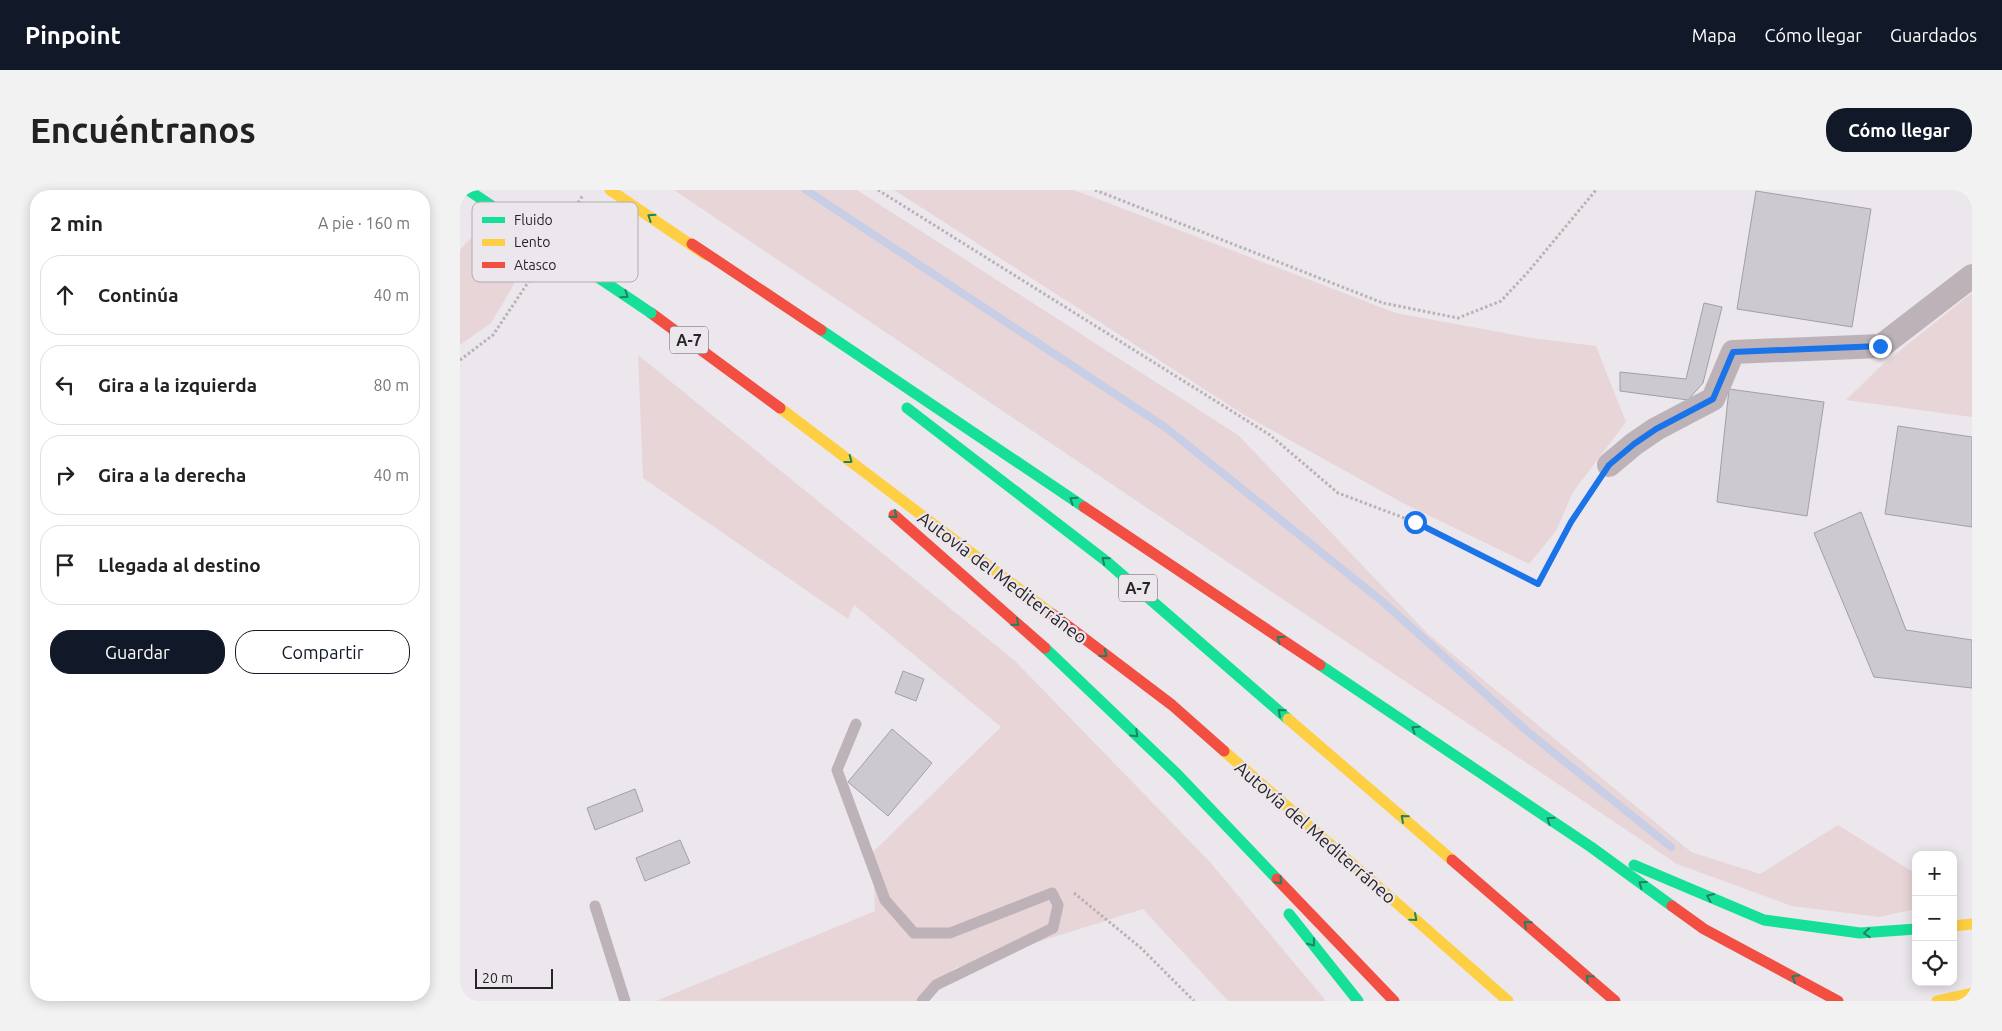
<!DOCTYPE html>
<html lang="es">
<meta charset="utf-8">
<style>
:root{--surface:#fff;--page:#f2f2f2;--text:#222;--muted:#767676;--line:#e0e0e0;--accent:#111827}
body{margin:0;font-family:Ubuntu,sans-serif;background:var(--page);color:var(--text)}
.controls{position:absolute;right:15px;bottom:15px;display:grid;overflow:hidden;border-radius:10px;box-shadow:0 2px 12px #0003}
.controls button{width:45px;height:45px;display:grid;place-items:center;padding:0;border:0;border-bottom:1px solid var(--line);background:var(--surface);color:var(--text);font:25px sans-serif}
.scale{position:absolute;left:15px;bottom:12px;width:78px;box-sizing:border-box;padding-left:5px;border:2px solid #282528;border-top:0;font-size:14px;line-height:18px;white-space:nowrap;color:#282528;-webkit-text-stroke:4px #ece6ed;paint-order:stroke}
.stop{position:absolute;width:15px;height:15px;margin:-11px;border:4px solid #1a73e8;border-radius:50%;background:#fff}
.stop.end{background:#1a73e8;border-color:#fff;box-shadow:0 1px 5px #0008}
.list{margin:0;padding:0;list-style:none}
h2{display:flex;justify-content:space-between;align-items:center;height:65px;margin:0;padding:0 20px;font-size:21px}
h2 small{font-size:16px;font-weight:400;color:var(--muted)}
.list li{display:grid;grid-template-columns:32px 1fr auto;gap:15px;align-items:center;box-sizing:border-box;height:80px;margin:0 10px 10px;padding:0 10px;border:1px solid var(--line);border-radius:20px}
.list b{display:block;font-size:19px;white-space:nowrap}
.list em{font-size:16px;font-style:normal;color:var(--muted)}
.actions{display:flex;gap:10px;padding:15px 20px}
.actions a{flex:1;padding:11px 0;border:1px solid var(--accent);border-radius:20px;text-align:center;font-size:18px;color:var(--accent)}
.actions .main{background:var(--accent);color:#fff}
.icon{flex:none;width:28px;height:28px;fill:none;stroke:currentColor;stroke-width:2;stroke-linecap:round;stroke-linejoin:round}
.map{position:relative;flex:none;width:1512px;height:811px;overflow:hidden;border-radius:20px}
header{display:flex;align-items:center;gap:30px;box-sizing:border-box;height:70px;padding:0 25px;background:var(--accent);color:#fff}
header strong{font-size:24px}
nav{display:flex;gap:28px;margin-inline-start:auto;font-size:18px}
.intro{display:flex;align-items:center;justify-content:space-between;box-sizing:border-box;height:120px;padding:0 30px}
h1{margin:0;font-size:35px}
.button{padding:12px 22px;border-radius:20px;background:var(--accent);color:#fff;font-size:18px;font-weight:700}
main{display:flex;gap:30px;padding:0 30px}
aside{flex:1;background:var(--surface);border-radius:20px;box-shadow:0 2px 12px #0003}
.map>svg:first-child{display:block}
</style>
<header>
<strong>Pinpoint</strong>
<nav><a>Mapa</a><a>Cómo llegar</a><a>Guardados</a></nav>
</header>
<div class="intro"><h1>Encuéntranos</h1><a class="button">Cómo llegar</a></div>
<main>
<aside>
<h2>2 min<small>A pie · 160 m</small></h2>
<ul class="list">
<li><svg class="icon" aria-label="ahead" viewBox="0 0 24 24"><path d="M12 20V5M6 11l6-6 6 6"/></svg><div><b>Continúa</b></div><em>40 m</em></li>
<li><svg class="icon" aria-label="left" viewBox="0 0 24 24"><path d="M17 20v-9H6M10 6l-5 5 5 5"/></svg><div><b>Gira a la izquierda</b></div><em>80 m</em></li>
<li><svg class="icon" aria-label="right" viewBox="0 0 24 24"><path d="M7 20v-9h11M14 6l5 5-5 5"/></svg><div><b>Gira a la derecha</b></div><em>40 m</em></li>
<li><svg class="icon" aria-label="arrive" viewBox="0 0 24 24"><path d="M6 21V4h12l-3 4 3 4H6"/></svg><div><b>Llegada al destino</b></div></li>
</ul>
<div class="actions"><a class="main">Guardar</a><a>Compartir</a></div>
</aside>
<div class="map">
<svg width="1512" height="811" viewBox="0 0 1512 811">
<rect width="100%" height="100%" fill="#ebe7ec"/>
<g fill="#e8d5d7">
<path d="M214,0H397L778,245L967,443L1231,662L1300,684L1378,635L1456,684V719L1419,727L1332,716L1217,674Z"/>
<path d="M434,0H614L936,123L1072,148L1136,156L1166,232L1113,302L1096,341L1069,374L941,312L783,224Z"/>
<path d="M11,48L61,82L31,133L0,155V60Z"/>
<path d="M1512,103V227L1386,210L1422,175Z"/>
<path d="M178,165L555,471L750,672L866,811H768L683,719L495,778L468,811H196L415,721L413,662L541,537L394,415L388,429L183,288Z"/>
</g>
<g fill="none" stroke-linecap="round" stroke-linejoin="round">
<path stroke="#c7cee6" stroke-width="8" d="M346,0L705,237L923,412L1068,542L1211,657"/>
</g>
<g fill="#ccc9d1" stroke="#a2a0a4">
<path d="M1296,1L1411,19L1392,137L1277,119Z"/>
<path d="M1244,113L1262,117L1243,193L1228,210L1160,201V182L1226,189Z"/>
<path d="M1269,199L1364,212L1347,326L1257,312Z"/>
<path d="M1438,236L1512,247V337L1425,324Z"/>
<path d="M1401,322L1446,440L1512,450V498L1414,487L1354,343Z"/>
<path d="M443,481L464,489L456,511L435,503Z"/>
<path d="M432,539L472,573L428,626L388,592Z"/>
<path d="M175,599L183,621L135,640L127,618Z"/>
<path d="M220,650L230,673L185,691L176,668Z"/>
</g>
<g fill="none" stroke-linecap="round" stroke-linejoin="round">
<g stroke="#b9b1b5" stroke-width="3" stroke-dasharray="2.5 2.5" stroke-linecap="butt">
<path d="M418,0L810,245L878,303L955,332L1078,394L1111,332L1136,294"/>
<path d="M635,0L923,113L998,128L1041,111L1068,82L1136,0"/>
<path d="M105,34L123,5"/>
<path d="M0,170L33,145L77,79"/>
<path d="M614,703L681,758L734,811"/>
</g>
<g stroke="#bdb2b7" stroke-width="11">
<path d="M396,534L377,580L425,710L454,743H490L592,703L598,715L593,738L476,795L462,811"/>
<path d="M135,716L165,811"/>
</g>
<path stroke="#bdb2b7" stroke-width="24" d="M1149,275L1174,254L1196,239L1253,209L1273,162L1421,156L1512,86"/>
<g stroke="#16e098" stroke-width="11">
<path d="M361,140L624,317"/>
<path d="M447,218L646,371L828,529"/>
<path d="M585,458L717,584L817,689"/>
<path d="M860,475L1131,657L1212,716"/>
<path d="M1174,675L1304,730L1400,743L1456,739"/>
<path d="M829,724L898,811"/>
</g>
<g stroke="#ffcf43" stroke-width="11">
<path d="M150,0L246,65"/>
<path d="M320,218L592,424"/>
<path d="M828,529L992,670"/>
<path d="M764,561L1048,811"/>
<path d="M1493,736L1512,734"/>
<path d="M1477,811L1512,803"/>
</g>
<g stroke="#f24e42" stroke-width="11">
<path d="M232,54L361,140"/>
<path d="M191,123L320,218"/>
<path d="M624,317L860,475"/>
<path d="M434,325L585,458"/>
<path d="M592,424L712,515L764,561"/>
<path d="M992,670L1155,811"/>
<path d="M817,689L934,811"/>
<path d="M1212,716L1244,739L1378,811"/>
</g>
<path stroke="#16e098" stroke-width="11" d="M8,0L191,123"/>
</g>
<defs><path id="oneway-chevron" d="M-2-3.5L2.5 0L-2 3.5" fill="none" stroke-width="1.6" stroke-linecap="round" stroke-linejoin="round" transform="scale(1.25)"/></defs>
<g stroke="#1f8260">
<use href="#oneway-chevron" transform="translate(191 27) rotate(-146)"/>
<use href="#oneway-chevron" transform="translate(165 105) rotate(34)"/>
<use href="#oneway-chevron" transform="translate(389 270) rotate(37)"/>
<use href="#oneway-chevron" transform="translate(613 310) rotate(-146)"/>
<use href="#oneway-chevron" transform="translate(434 325) rotate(41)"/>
<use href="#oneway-chevron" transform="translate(645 370) rotate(-141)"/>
<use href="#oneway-chevron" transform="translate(556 433) rotate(41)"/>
<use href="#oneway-chevron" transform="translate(820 449) rotate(-146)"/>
<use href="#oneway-chevron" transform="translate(644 464) rotate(37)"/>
<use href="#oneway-chevron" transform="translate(821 522) rotate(-139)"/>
<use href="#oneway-chevron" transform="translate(955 539) rotate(-146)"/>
<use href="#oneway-chevron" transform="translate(675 544) rotate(44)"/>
<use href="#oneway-chevron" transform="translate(944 628) rotate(-139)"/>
<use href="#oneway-chevron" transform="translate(1090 630) rotate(-146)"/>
<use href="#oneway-chevron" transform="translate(819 691) rotate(46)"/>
<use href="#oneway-chevron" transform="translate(1182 694) rotate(-144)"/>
<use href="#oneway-chevron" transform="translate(1250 707) rotate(-157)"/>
<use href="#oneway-chevron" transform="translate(954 728) rotate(41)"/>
<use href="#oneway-chevron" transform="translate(1067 734) rotate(-139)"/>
<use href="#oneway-chevron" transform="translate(1407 743) rotate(176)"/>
<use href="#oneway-chevron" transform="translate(852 753) rotate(51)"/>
<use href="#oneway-chevron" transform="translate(1129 788) rotate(-138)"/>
<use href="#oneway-chevron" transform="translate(1335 788) rotate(-152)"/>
</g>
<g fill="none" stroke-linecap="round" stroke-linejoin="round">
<path stroke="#1a73e8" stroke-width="6" d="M955,332L1078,394L1111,332L1149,275L1174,254L1196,239L1253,209L1273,162L1420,156"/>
</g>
<g text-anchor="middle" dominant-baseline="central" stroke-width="4.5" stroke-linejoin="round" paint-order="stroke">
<g fill="#ece6ed" stroke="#635f63" stroke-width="1">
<rect x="210" y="136.5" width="38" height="27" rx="4"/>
<rect x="659" y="384.5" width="38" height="27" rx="4"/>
</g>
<g font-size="16" font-weight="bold" fill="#282528">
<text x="229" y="150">A-7</text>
<text x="678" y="398">A-7</text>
</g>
<g font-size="18" fill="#282528" stroke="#ece6ed">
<text transform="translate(543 387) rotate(37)">Autovía del Mediterráneo</text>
<text transform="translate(856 642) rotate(41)">Autovía del Mediterráneo</text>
</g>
</g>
<rect x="12" y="12" width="166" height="80" rx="8" fill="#ece6ed" stroke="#b1acb2" stroke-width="1"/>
<rect x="22" y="27" width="23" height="6" fill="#16e098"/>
<rect x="22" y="49" width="23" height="7" fill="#ffcf43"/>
<rect x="22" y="72" width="23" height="6" fill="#f24e42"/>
<g font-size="14" fill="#282528">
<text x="54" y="35">Fluido</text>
<text x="54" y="57">Lento</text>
<text x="54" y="80">Atasco</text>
</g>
</svg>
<div class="controls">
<button>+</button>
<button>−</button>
<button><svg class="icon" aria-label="locate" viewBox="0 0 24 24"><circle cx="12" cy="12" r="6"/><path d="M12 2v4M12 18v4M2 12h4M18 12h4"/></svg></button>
</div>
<div class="scale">20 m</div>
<div class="stop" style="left:955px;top:332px"></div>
<div class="stop end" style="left:1420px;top:156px"></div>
</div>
</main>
